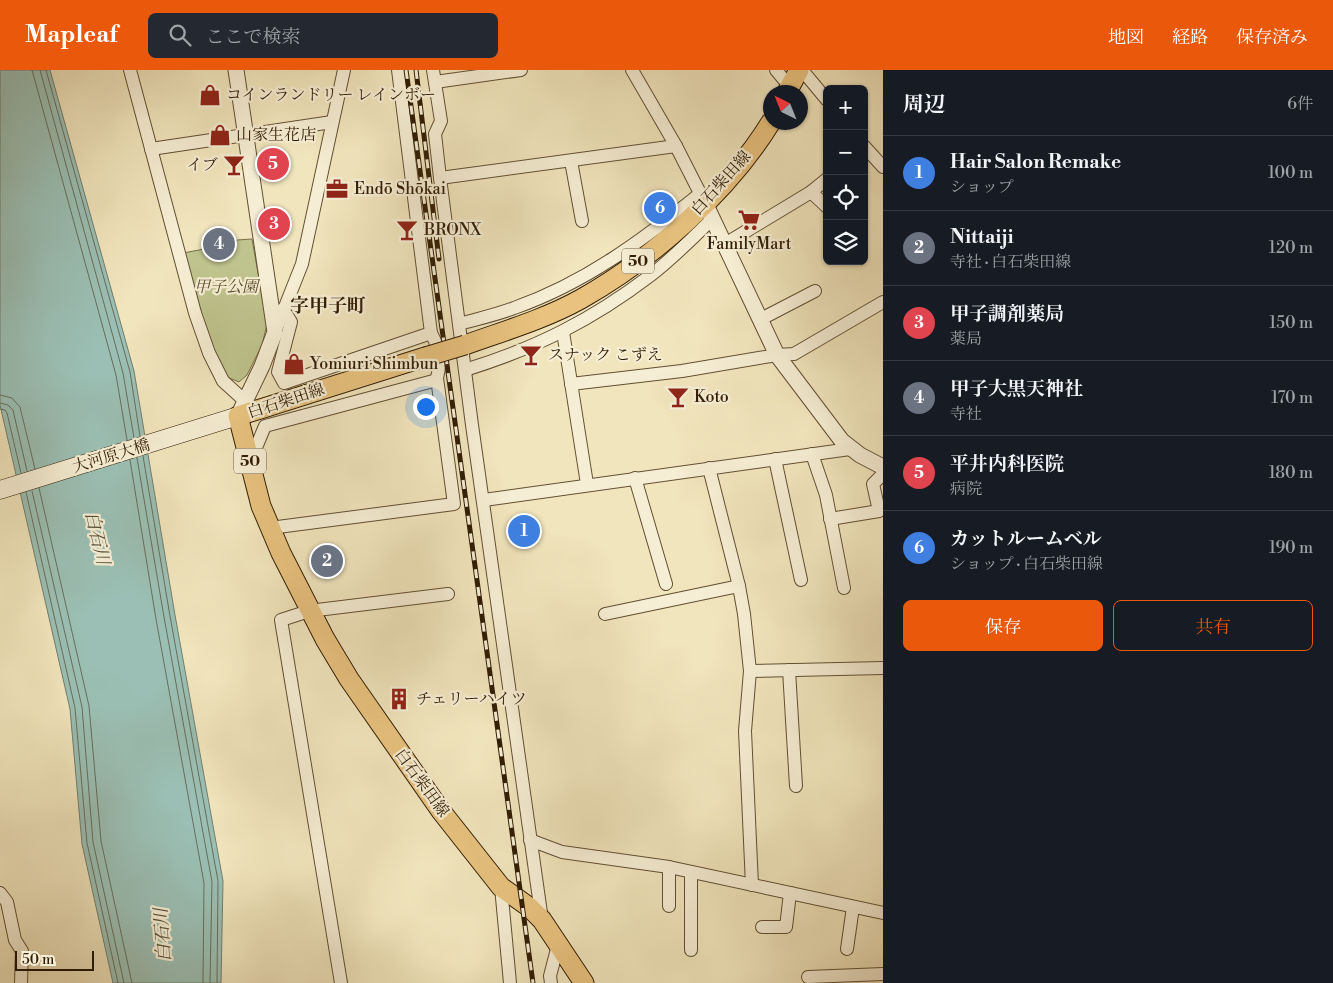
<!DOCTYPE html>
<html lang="ja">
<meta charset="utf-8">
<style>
:root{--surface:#171b24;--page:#242831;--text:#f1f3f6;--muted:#9ea1a6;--line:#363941;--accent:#ea580c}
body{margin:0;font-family:"Libre Bodoni","Noto Serif JP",serif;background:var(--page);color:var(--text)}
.controls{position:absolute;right:15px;top:15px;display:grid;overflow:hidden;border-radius:8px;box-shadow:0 1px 4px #0004}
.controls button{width:45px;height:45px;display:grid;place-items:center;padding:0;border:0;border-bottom:1px solid var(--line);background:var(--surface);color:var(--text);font:25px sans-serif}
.compass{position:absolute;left:763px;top:15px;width:45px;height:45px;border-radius:50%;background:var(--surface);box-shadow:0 1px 4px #0004;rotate:317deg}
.scale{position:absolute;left:15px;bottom:12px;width:79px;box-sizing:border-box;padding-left:5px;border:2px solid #311d04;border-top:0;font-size:14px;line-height:18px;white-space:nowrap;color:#311d04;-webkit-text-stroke:4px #f6eed4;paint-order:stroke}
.you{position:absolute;left:425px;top:336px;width:18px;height:18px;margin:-12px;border:4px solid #fff;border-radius:50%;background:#1a73e8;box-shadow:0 0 0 8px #1a73e833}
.badge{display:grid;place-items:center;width:32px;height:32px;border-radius:50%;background:var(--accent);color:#fff;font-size:16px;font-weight:700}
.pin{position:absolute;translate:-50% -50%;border:2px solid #fff;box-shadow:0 1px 5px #0006}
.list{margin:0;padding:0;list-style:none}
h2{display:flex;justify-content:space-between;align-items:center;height:65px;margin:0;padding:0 20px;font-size:21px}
h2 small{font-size:16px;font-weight:400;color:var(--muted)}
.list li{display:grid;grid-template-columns:32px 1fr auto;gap:15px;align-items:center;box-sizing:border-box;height:75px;padding:0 20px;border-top:1px solid var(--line)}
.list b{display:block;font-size:19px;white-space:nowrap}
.list p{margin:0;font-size:16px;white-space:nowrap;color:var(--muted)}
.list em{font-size:16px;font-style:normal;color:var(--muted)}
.actions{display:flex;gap:10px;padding:15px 20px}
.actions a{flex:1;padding:11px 0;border:1px solid var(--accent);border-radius:8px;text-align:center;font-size:18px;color:var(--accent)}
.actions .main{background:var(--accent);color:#fff}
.icon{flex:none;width:28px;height:28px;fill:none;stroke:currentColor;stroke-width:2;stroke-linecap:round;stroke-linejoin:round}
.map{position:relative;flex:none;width:883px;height:913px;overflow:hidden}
header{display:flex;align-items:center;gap:30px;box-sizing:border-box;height:70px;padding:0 25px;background:var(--accent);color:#fff}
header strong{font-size:24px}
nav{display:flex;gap:28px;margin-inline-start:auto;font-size:18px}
.search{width:350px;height:45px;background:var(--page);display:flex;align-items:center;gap:12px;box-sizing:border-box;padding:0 18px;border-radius:8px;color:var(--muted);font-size:19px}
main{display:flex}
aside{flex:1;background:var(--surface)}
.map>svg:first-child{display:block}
</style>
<header>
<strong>Mapleaf</strong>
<div class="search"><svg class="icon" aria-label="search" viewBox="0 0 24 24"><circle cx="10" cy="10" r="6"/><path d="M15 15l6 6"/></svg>ここで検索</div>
<nav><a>地図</a><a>経路</a><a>保存済み</a></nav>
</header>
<main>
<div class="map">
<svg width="883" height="913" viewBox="0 0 883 913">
<rect width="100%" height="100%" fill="#f1e5bd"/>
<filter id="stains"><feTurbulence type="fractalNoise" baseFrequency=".004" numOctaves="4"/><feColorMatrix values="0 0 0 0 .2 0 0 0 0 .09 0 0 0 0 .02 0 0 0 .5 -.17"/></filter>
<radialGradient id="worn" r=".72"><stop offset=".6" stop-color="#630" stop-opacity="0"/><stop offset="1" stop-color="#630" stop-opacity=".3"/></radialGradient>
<path fill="#bfc38d" stroke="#787048" d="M252,169L267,254L262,275L247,305L239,312L227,307L212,278L183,183L215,177L227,181L237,170Z"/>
<path fill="#9bbfb4" stroke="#717e6e" d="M0,0H50L134,301L175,545L223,811L221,913H113L82,774L70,639L0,335Z"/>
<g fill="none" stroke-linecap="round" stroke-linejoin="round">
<g stroke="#666e5c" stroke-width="1">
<path d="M32,0L116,305L127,370"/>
<path d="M40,0L123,303L134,368"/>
<path d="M46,0L130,302L140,366"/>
<path d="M0,325L12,328L20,337L35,399"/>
<path d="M0,333L8,335L13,340L27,401"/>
<path d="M0,339L5,340L7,343L21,403"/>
<path d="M143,386L170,546L218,811L217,913"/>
<path d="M137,388L164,547L212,812L210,913"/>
<path d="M130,390L156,549L204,813L203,913"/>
<path d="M39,418L89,636L101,771L132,913"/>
<path d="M32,421L82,637L93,772L124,913"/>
<path d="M26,422L75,638L87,773L118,913"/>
</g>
<g stroke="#614f32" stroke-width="14">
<g id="minor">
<path d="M130,0L195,243L209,283L223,311L245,331"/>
<path d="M433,0L441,51L435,64L440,108L472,355L542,850"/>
<path d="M632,0L676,76L703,129"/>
<path d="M776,0L790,17"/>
<path d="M802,0L827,30"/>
<path d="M435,12L521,0"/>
<path d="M864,76L883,97"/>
<path d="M151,79L332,52"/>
<path d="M571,91L582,151"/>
<path d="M440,108L676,76"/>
<path d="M811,122L827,137"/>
<path d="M725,174L811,122L827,109"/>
<path d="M283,239L291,252L278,302L284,313L431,263"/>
<path d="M761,249L815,221"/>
<path d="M459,254C477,249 496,245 514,238C585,213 643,170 701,123"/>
<path d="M275,262L302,194L344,0"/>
<path d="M563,262L587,414"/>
<path d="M465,300C536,278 592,250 651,205C673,188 693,168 713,148"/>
<path d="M571,314L682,301L777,285L794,284L883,232"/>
<path d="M812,384L826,425L844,518"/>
<path d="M775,389L801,510"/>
<path d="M250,392L265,356L437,310"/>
<path d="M709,398L739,516"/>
<path d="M635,408L666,514"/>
<path d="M484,430L850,379"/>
<path d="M830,449L879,441L873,414L883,404"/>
<path d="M270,458L454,434L437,308C441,293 439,277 431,263L398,0"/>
<path d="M605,544L739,516L744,544L750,601L745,661L752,815"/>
<path d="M789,600L796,716"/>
<path d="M750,601L883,598"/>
<path d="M530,770L562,782L669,797L883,843"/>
<path d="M669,797V836"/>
<path d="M501,817L510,913"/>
<path d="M0,823L7,832L15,870L22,881L21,913"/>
<path d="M762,857H786L790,823"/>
<path d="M847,879L853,837"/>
<path d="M691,880V802"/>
<path d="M808,907L883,904"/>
<path d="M341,913L281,550L309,541L448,524"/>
<path d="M551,913L550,906L558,875"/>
</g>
</g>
<g stroke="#614f32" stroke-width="17">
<g id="tertiary">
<path d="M236,0L275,262L262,296L238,346"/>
<path d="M705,133L777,285L842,371L860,385L883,397"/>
</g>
</g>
<g stroke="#311d04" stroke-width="19">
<path id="secondary" d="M0,420L238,346"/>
</g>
<g stroke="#311d04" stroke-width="21">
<g id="primary">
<path d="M787,22L799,0"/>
<path d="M465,275C504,261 545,249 581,229C652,189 728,122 771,52"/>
<path d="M425,287L238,346L261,436L281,483L325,569L349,609L441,741L501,817L529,837L542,850L584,913"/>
</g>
</g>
<use href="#minor" stroke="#f6eed4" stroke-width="12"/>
<use href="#tertiary" stroke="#f6eed4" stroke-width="15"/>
<use href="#secondary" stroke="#f6eed4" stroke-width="18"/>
<use href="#primary" stroke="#e8c27e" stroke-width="19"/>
<g stroke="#311d04" stroke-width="5">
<g id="rail">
<path d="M406,0L533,913"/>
<path d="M416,0L439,189"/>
</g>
</g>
<use href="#rail" stroke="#f6eed4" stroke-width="3" stroke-dasharray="9" stroke-linecap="butt"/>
<g stroke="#311d04" stroke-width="21" stroke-linecap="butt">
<path id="primary-bridge" d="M425,287L465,275"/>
</g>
<use href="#primary-bridge" stroke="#e8c27e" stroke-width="19"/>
</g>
<defs>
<g id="shop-bare" transform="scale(1.725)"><path d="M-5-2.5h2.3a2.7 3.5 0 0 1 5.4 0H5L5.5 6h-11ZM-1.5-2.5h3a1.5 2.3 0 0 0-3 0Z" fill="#8f2418" stroke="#f6eed4" stroke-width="2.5" paint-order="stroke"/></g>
<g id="bar-bare" transform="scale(1.725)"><path d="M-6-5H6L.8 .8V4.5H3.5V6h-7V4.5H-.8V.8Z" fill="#8f2418" stroke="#f6eed4" stroke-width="2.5" paint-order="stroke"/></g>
<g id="office-bare" transform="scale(1.725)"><path d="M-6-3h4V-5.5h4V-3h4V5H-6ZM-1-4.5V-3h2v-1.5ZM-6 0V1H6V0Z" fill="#8f2418" stroke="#f6eed4" stroke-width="2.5" paint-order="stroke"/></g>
<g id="supermarket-bare" transform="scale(1.725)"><path d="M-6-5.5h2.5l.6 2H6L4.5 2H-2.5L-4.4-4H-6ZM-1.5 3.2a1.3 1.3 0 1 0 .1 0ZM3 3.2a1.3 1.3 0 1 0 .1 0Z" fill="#8f2418" stroke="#f6eed4" stroke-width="2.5" paint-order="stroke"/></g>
<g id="building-bare" transform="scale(1.725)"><path d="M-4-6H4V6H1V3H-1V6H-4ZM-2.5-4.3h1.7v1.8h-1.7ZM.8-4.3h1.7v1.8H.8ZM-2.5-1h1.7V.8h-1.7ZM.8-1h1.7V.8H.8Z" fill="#8f2418" stroke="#f6eed4" stroke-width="2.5" paint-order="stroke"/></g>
</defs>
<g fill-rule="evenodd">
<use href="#shop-bare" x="210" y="25"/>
<use href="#shop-bare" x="220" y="65"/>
<use href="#bar-bare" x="234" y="95"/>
<use href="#office-bare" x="337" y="119"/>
<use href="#supermarket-bare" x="749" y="150"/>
<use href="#bar-bare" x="407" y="160"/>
<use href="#bar-bare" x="531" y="285"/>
<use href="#shop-bare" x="294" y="294"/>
<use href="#bar-bare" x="678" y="327"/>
<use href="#building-bare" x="399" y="629"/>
</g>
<g text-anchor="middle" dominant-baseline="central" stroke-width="4.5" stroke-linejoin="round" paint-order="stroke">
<g fill="#f6eed4" stroke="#6c5c42" stroke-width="1">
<rect x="622" y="178.5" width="32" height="25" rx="4"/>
<rect x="234" y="378.5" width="32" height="25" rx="4"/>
</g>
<g font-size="15" font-weight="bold" fill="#311d04">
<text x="638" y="191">50</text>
<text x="250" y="391">50</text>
</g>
<g font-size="16" fill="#311d04" stroke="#f6eed4" text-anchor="start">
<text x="226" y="25">コインランドリー レインボー</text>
<text x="236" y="65">山家生花店</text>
<text x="218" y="95" text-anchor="end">イブ</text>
<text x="354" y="119">Endō Shōkai</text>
<text x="424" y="160">BRONX</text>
<text x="749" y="174" text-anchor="middle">FamilyMart</text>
<text x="548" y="285">スナック こずえ</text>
<text x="310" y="294">Yomiuri Shimbun</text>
<text x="694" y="327">Koto</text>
<text x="416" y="629">チェリーハイツ</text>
</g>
<g font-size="16" fill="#311d04" stroke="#f6eed4">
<text transform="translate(721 113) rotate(-48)">白石柴田線</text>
<text transform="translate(286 331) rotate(-18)">白石柴田線</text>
<text transform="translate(111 386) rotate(-17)">大河原大橋</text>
<text transform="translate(422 713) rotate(54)">白石柴田線</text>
</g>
<g font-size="16" font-style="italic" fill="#5c4f2d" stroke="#f6eed4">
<text x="226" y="217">甲子公園</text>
</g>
<g font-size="18" font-style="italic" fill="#514e39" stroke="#f6eed4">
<text transform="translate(97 468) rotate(77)">白石川</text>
<text transform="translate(163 865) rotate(-94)">白石川</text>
</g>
<g font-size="19" font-weight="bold" fill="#311d04" stroke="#f6eed4">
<text x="328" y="236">字甲子町</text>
</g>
</g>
<rect width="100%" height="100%" filter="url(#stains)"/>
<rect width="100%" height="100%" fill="url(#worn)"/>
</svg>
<div class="controls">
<button>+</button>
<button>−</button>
<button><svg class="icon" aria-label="locate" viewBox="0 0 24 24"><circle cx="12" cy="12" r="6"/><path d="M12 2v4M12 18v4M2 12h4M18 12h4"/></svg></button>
<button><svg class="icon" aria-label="layers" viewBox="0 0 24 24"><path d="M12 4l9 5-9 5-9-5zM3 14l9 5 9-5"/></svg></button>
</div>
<svg class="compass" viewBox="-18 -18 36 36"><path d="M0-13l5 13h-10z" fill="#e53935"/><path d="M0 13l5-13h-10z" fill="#9ea1a6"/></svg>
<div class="scale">50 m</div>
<div class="you"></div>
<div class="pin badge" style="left:524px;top:461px;background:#3f7fe0">1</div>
<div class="pin badge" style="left:327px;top:491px;background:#6b7280">2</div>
<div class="pin badge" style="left:274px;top:154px;background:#e0444e">3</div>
<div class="pin badge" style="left:219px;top:174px;background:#6b7280">4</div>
<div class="pin badge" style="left:273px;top:94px;background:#e0444e">5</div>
<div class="pin badge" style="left:660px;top:138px;background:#3f7fe0">6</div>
</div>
<aside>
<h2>周辺<small>6件</small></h2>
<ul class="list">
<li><span class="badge" style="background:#3f7fe0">1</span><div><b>Hair Salon Remake</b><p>ショップ</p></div><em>100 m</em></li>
<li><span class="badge" style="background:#6b7280">2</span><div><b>Nittaiji</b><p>寺社 · 白石柴田線</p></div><em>120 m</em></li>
<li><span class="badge" style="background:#e0444e">3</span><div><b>甲子調剤薬局</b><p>薬局</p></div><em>150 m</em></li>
<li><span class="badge" style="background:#6b7280">4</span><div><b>甲子大黒天神社</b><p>寺社</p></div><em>170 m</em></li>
<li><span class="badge" style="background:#e0444e">5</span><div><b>平井内科医院</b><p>病院</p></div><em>180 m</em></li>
<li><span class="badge" style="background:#3f7fe0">6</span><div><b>カットルームベル</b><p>ショップ · 白石柴田線</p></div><em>190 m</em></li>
</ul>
<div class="actions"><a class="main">保存</a><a>共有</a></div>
</aside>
</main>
